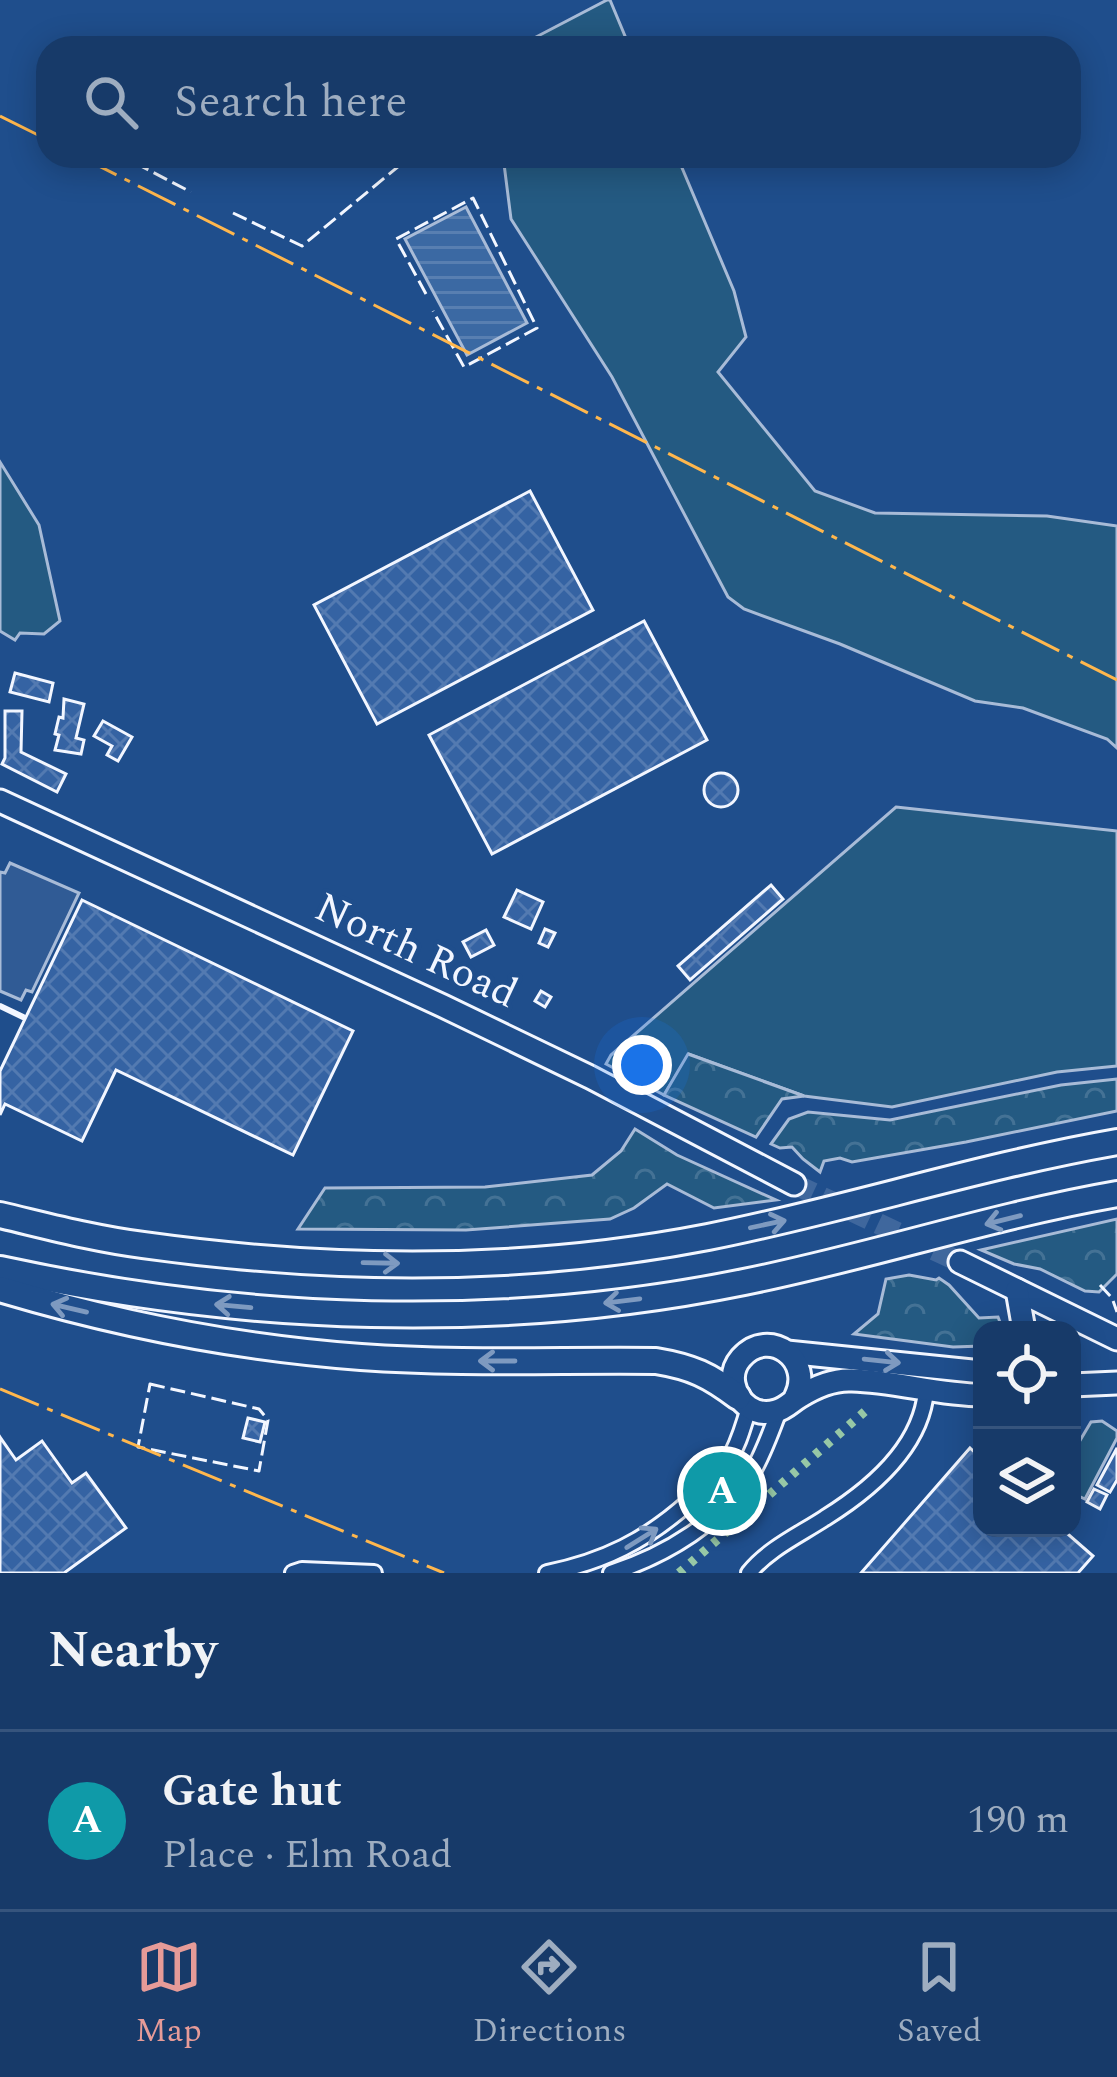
<!DOCTYPE html>
<meta charset="utf-8">
<style>
:root{--surface:#173a69;--page:#244571;--text:#f1f3f6;--muted:#9eadc0;--line:#36547d;--accent:#e69b98}
body{margin:0;font-family:Spectral,serif;background:var(--page);color:var(--text)}
.controls{position:absolute;right:36px;bottom:36px;display:grid;overflow:hidden;border-radius:24px;box-shadow:0 6px 30px #0003}
.controls button{width:108px;height:108px;display:grid;place-items:center;padding:0;border:0;border-bottom:3px solid var(--line);background:var(--surface);color:var(--text);font:60px sans-serif}
.you{position:absolute;left:642px;top:1065px;width:42px;height:42px;margin:-30px;border:9px solid #fff;border-radius:50%;background:#1a73e8;box-shadow:0 0 0 18px #1a73e833}
.badge{display:grid;place-items:center;width:78px;height:78px;border-radius:50%;background:var(--accent);color:#fff;font-size:39px;font-weight:700}
.pin{position:absolute;translate:-50% -50%;border:6px solid #fff;box-shadow:0 3px 12px #0006}
.list{margin:0;padding:0;list-style:none}
h2{display:flex;justify-content:space-between;align-items:center;height:156px;margin:0;padding:0 48px;font-size:51px}
h2 small{font-size:39px;font-weight:400;color:var(--muted)}
.list li{display:grid;grid-template-columns:78px 1fr auto;gap:36px;align-items:center;box-sizing:border-box;height:180px;padding:0 48px;border-top:3px solid var(--line)}
.list b{display:block;font-size:45px;white-space:nowrap}
.list p{margin:0;font-size:39px;white-space:nowrap;color:var(--muted)}
.list em{font-size:39px;font-style:normal;color:var(--muted)}
.icon{flex:none;width:66px;height:66px;fill:none;stroke:currentColor;stroke-width:2;stroke-linecap:round;stroke-linejoin:round}
.map{position:relative;flex:none;width:1117px;height:1573px;overflow:hidden}
.search{position:absolute;background:var(--surface);box-shadow:0 6px 30px #0003;left:36px;right:36px;top:36px;height:132px;display:flex;align-items:center;gap:30px;box-sizing:border-box;padding:0 42px;border-radius:36px;color:var(--muted);font-size:45px}
.sheet{height:336px;background:var(--surface)}
nav{display:flex;justify-content:space-around;align-items:center;box-sizing:border-box;height:168px;border-top:3px solid var(--line);background:var(--surface);font-size:33px;color:var(--muted)}
nav a{display:grid;justify-items:center;gap:6px}
nav .on{color:var(--accent)}
.map>svg:first-child{display:block}
</style>
<div class="map">
<svg width="1117" height="1573" viewBox="0 0 1117 1573">
<defs>
<pattern id="forest-crowns" width="20" height="18" patternUnits="userSpaceOnUse" patternTransform="scale(3)"><rect width="20" height="18" fill="#245a82"/><path d="M2 6a3 3 0 1 1 6 0M12 15a3 3 0 1 1 6 0" fill="none" stroke="#447295"/></pattern>
<pattern id="water-rules" width="6" height="5" patternUnits="userSpaceOnUse" patternTransform="scale(3)"><rect width="6" height="5" fill="#3b69a3"/><path d="M0 2.5h6" fill="none" stroke="#587fb1"/></pattern>
<pattern id="building-cross-hatch" width="8" height="8" patternUnits="userSpaceOnUse" patternTransform="scale(3)"><rect width="8" height="8" fill="#3563a3"/><path d="M0 0l8 8M0 8l8-8" fill="none" stroke="#537ab1"/></pattern>
</defs>
<rect width="100%" height="100%" fill="#1f4e8c"/>
<g fill="#245a82" stroke="#a8bbd7" stroke-width="3">
<path d="M607,0H610L630,48H515Z"/>
<path d="M503,156H677L734,291L746,337L718,372L815,491L875,513L1047,516L1117,526V748L1107,739L1023,708L975,701L840,644L744,609L728,597L612,377L511,219Z"/>
<path d="M0,462L39,525L60,621L44,634L20,633L15,640L0,631Z"/>
<path d="M896,807L1117,831V1066L1057,1072L892,1107L804,1096L689,1054L664,1095L606,1064L611,1055Z"/>
<path d="M1102,1421L1117,1431V1438L1085,1499L1072,1493V1454L1091,1422Z"/>
</g>
<g fill="url(#forest-crowns)" stroke="#a8bbd7" stroke-width="3">
<path d="M688,1054L804,1096L782,1099L756,1137L664,1095Z"/>
<path d="M1117,1079V1111L966,1142L852,1162L840,1158L824,1161L820,1172L803,1159L792,1147L780,1148L771,1144L789,1119L808,1112L890,1120L1061,1085Z"/>
<path d="M635,1129L677,1155L776,1200L714,1208L667,1184L634,1208L610,1219L466,1230L298,1229L325,1188L485,1187L592,1175L621,1151Z"/>
<path d="M1117,1219V1274L1099,1292L1085,1291L1040,1269L1014,1264L981,1250Z"/>
<path d="M909,1275L936,1280L939,1278L949,1285L979,1318L998,1317L1003,1330H982V1346L953,1347L854,1334L878,1314L886,1279Z"/>
</g>
<path fill="#305b95" stroke="#a8bbd7" stroke-width="3" d="M10,863L79,893L32,992L26,990L21,1000L0,991V872L5,873Z"/>
<path fill="url(#water-rules)" stroke="#a8bbd7" stroke-width="3" d="M466,207L527,323L467,355L405,239Z"/>
<g fill="url(#building-cross-hatch)" stroke="#f2f6ff" stroke-width="3">
<path d="M530,491L593,610L377,724L314,605Z"/>
<path d="M644,621L707,740L492,854L429,735Z"/>
<path d="M15,673L53,683L49,702L10,692Z"/>
<path d="M64,699L84,704L76,738L84,740L81,754L55,750L59,735L55,734L59,717L63,718Z"/>
<path d="M5,711H22L21,752L66,774L57,792L2,764L5,758Z"/>
<path d="M103,721L132,737L118,761L107,755L112,746L94,736Z"/>
<circle cx="721" cy="790" r="17"/>
<path d="M771,885L783,899L690,980L678,966Z"/>
<path d="M517,890L543,902L531,929L504,917Z"/>
<path d="M82,900L353,1031L293,1155L116,1070L82,1141L5,1104L0,1115V1071Z"/>
<path d="M545,929L555,933L548,947L539,943Z"/>
<path d="M486,930L494,945L471,957L463,942Z"/>
<path d="M541,991L551,997L545,1007L535,1001Z"/>
<path d="M248,1418L265,1422L260,1442L243,1438Z"/>
<path d="M0,1437L16,1460L42,1441L72,1483L86,1473L126,1528L64,1573H0Z"/>
<path d="M970,1448L982,1459V1528H1061L1093,1556L1078,1573H861Z"/>
<path d="M1117,1448V1480L1110,1492L1097,1485Z"/>
<path d="M1094,1489L1107,1495L1100,1509L1087,1502Z"/>
</g>
<g fill="none" stroke-linecap="round" stroke-linejoin="round">
<path stroke="#3f679d" stroke-width="21" stroke-dasharray="21 10" stroke-linecap="butt" d="M794,1184L960,1262"/>
<g stroke="#f2f6ff" stroke-width="20">
<g id="minor">
<path d="M293,1573L302,1570L374,1573"/>
<path d="M547,1573C603,1562 647,1540 689,1502C704,1489 718,1477 728,1461C739,1444 743,1426 749,1408"/>
<path d="M611,1573C666,1555 722,1522 753,1471C764,1452 771,1431 779,1411"/>
<path d="M749,1573C768,1549 799,1535 825,1518C870,1490 921,1447 926,1391"/>
</g>
</g>
<g stroke="#f2f6ff" stroke-width="27">
<g id="secondary">
<path d="M0,801L443,1006L590,1077L794,1184"/>
<path d="M960,1262L1117,1339"/>
<path d="M1017,1290L1024,1330"/>
<path d="M787,1352L982,1372"/>
<path d="M1072,1385L1117,1383"/>
<path d="M795,1398C815,1360 769,1326 741,1358C735,1365 732,1374 734,1384C738,1404 756,1417 776,1411C785,1409 791,1402 799,1397C815,1387 833,1379 852,1380C896,1381 938,1395 982,1395"/>
</g>
</g>
<g stroke="#f2f6ff" stroke-width="30">
<g id="trunk">
<path d="M0,1215C47,1226 95,1239 143,1245C329,1271 523,1273 708,1237C845,1210 979,1166 1117,1142"/>
<path d="M0,1269C244,1322 498,1332 744,1282C869,1257 991,1216 1117,1194"/>
<path d="M0,1289C117,1324 239,1348 361,1357C459,1364 557,1360 656,1361C692,1367 709,1375 738,1397"/>
</g>
</g>
<use href="#minor" stroke="#1f4e8c" stroke-width="14"/>
<use href="#secondary" stroke="#1f4e8c" stroke-width="21"/>
<use href="#trunk" stroke="#1f4e8c" stroke-width="24"/>
<path stroke="#97c8a6" stroke-width="9" stroke-dasharray="6 9" stroke-linecap="butt" d="M679,1573L870,1407"/>
<g stroke="#f2f6ff" stroke-width="3" stroke-dasharray="15 6" stroke-linecap="butt">
<path d="M135,163L191,192"/>
<path d="M233,213L302,246L411,156"/>
<path d="M426,294L396,239L473,198L537,328L464,367L433,311"/>
<path d="M1100,1285L1112,1298L1117,1312"/>
<path d="M150,1384L259,1409L268,1420L259,1471L138,1447Z"/>
</g>
<path stroke="#f2f6ff" stroke-width="6" d="M0,1006L23,1017"/>
<g stroke="#ffb74d" stroke-width="3" stroke-dasharray="42 9 6 9" stroke-linecap="butt">
<path d="M0,116L48,140"/>
<path d="M79,156L1117,680"/>
<path d="M0,1389L444,1573"/>
</g>
</g>
<defs><path id="oneway-shaft" d="M-6 0H5M1.5-3L5.5 0L1.5 3" fill="none" stroke-width="1.6" stroke-linecap="round" stroke-linejoin="round" transform="scale(3)"/></defs>
<g stroke="#7e9ac0">
<use href="#oneway-shaft" transform="translate(1003 1220) rotate(166)"/>
<use href="#oneway-shaft" transform="translate(768 1224) rotate(-12)"/>
<use href="#oneway-shaft" transform="translate(381 1263) rotate(1)"/>
<use href="#oneway-shaft" transform="translate(622 1301) rotate(173)"/>
<use href="#oneway-shaft" transform="translate(233 1306) rotate(-175)"/>
<use href="#oneway-shaft" transform="translate(69 1308) rotate(-167)"/>
<use href="#oneway-shaft" transform="translate(497 1361) rotate(180)"/>
<use href="#oneway-shaft" transform="translate(882 1361) rotate(6)"/>
<use href="#oneway-shaft" transform="translate(642 1538) rotate(-32)"/>
</g>
<g text-anchor="middle" dominant-baseline="central" stroke-width="9" stroke-linejoin="round" paint-order="stroke">
<g font-size="42" fill="#f2f6ff" stroke="#1f4e8c">
<text transform="translate(416 951) rotate(25)">North Road</text>
</g>
</g>
</svg>
<div class="controls">
<button><svg class="icon" aria-label="locate" viewBox="0 0 24 24"><circle cx="12" cy="12" r="6"/><path d="M12 2v4M12 18v4M2 12h4M18 12h4"/></svg></button>
<button><svg class="icon" aria-label="layers" viewBox="0 0 24 24"><path d="M12 4l9 5-9 5-9-5zM3 14l9 5 9-5"/></svg></button>
</div>
<div class="you"></div>
<div class="pin badge" style="left:722px;top:1491px;background:#0f9aa8">A</div>
<div class="search"><svg class="icon" aria-label="search" viewBox="0 0 24 24"><circle cx="10" cy="10" r="6"/><path d="M15 15l6 6"/></svg>Search here</div>
</div>
<section class="sheet">
<h2>Nearby<small></small></h2>
<ul class="list">
<li><span class="badge" style="background:#0f9aa8">A</span><div><b>Gate hut</b><p>Place · Elm Road</p></div><em>190 m</em></li>
</ul>
</section>
<nav>
<a class="on"><svg class="icon" aria-label="map" viewBox="0 0 24 24"><path d="M3 6l6-2 6 2 6-2v14l-6 2-6-2-6 2zM9 4v14M15 6v14"/></svg>Map</a>
<a><svg class="icon" aria-label="directions" viewBox="0 0 24 24"><path d="M12 3l9 9-9 9-9-9zM9 14v-3h6M13 9l2 2-2 2"/></svg>Directions</a>
<a><svg class="icon" aria-label="saved" viewBox="0 0 24 24"><path d="M7 4h10v16l-5-4-5 4z"/></svg>Saved</a>
</nav>
